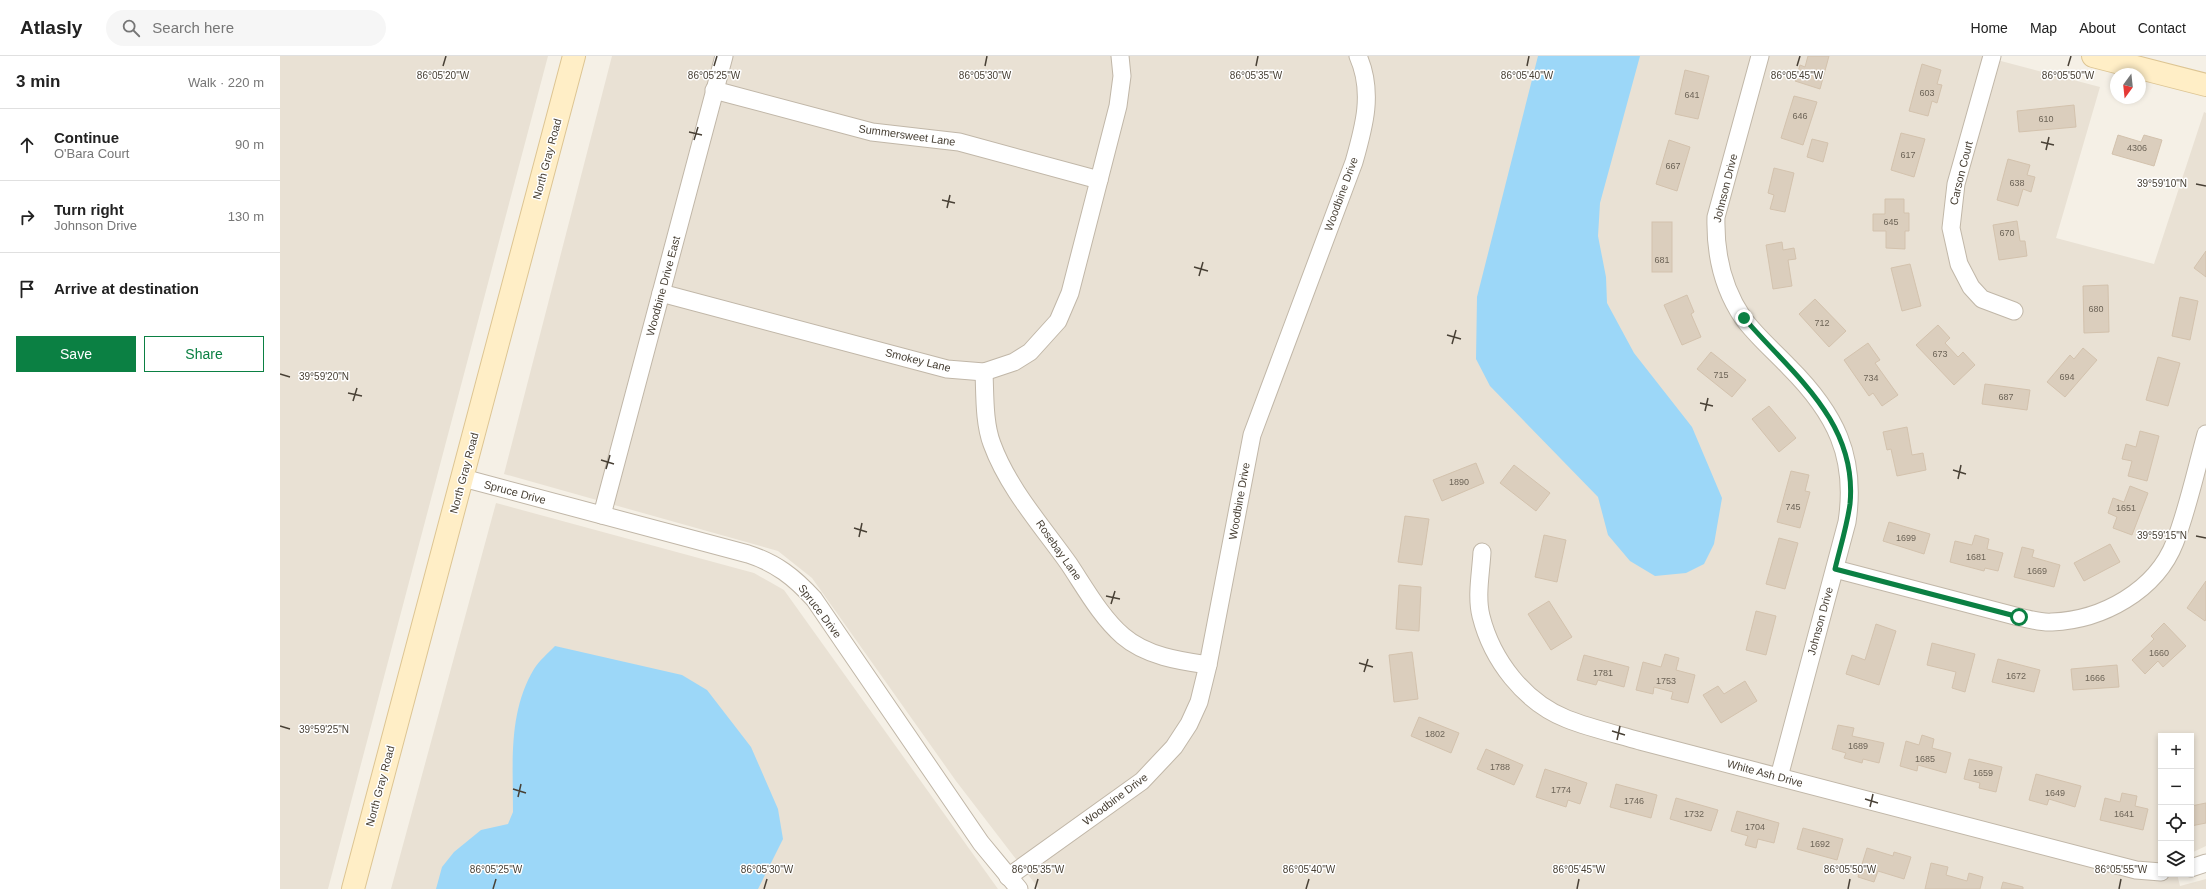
<!DOCTYPE html>
<meta charset="utf-8">
<style>
:root{--surface:#fff;--page:#f6f6f6;--text:#222;--muted:#767676;--line:#e0e0e0;--accent:#0b8043}
body{margin:0;font-family:Helvetica,sans-serif;background:var(--page);color:var(--text)}
.controls{position:absolute;right:12px;bottom:12px;display:grid;overflow:hidden;border-radius:0px;box-shadow:0 2px 6px #0003}
.controls button{width:36px;height:36px;display:grid;place-items:center;padding:0;border:0;border-bottom:1px solid var(--line);background:var(--surface);color:var(--text);font:20px sans-serif}
.compass{position:absolute;left:1830px;top:12px;width:36px;height:36px;border-radius:50%;background:var(--surface);box-shadow:0 2px 6px #0003;rotate:195deg}
.stop{position:absolute;width:12px;height:12px;margin:-9px;border:3px solid #0b8043;border-radius:50%;background:#fff}
.stop.end{background:#0b8043;border-color:#fff;box-shadow:0 1px 4px #0008}
.list{margin:0;padding:0;list-style:none}
h2{display:flex;justify-content:space-between;align-items:center;height:52px;margin:0;padding:0 16px;font-size:17px}
h2 small{font-size:13px;font-weight:400;color:var(--muted)}
.list li{display:grid;grid-template-columns:26px 1fr auto;gap:12px;align-items:center;box-sizing:border-box;height:72px;padding:0 16px;border-top:1px solid var(--line)}
.list b{display:block;font-size:15px;white-space:nowrap}
.list p{margin:0;font-size:13px;white-space:nowrap;color:var(--muted)}
.list em{font-size:13px;font-style:normal;color:var(--muted)}
.actions{display:flex;gap:8px;padding:12px 16px}
.actions a{flex:1;padding:9px 0;border:1px solid var(--accent);border-radius:0px;text-align:center;font-size:14px;color:var(--accent)}
.actions .main{background:var(--accent);color:#fff}
.icon{flex:none;width:22px;height:22px;fill:none;stroke:currentColor;stroke-width:2;stroke-linecap:round;stroke-linejoin:round}
.map{position:relative;flex:none;width:1926px;height:833px;overflow:hidden}
header{display:flex;align-items:center;gap:24px;box-sizing:border-box;height:56px;padding:0 20px;background:var(--surface);border-bottom:1px solid var(--line)}
header strong{font-size:19px}
nav{display:flex;gap:22px;margin-inline-start:auto;font-size:14px}
.search{width:280px;height:36px;background:var(--page);display:flex;align-items:center;gap:10px;box-sizing:border-box;padding:0 14px;border-radius:22px;color:var(--muted);font-size:15px}
main{display:flex}
aside{flex:1;background:var(--surface)}
.map>svg:first-child{display:block}
</style>
<header>
<strong>Atlasly</strong>
<div class="search"><svg class="icon" aria-label="search" viewBox="0 0 24 24"><circle cx="10" cy="10" r="6"/><path d="M15 15l6 6"/></svg>Search here</div>
<nav><a>Home</a><a>Map</a><a>About</a><a>Contact</a></nav>
</header>
<main>
<aside>
<h2>3 min<small>Walk · 220 m</small></h2>
<ul class="list">
<li><svg class="icon" aria-label="ahead" viewBox="0 0 24 24"><path d="M12 20V5M6 11l6-6 6 6"/></svg><div><b>Continue</b><p>O'Bara Court</p></div><em>90 m</em></li>
<li><svg class="icon" aria-label="right" viewBox="0 0 24 24"><path d="M7 20v-9h11M14 6l5 5-5 5"/></svg><div><b>Turn right</b><p>Johnson Drive</p></div><em>130 m</em></li>
<li><svg class="icon" aria-label="arrive" viewBox="0 0 24 24"><path d="M6 21V4h12l-3 4 3 4H6"/></svg><div><b>Arrive at destination</b></div></li>
</ul>
<div class="actions"><a class="main">Save</a><a>Share</a></div>
</aside>
<div class="map">
<svg width="1926" height="833" viewBox="0 0 1926 833">
<rect width="100%" height="100%" fill="#f5f0e6"/>
<g fill="#e9e1d4">
<path d="M0,0H268L48,833H0Z"/>
<path d="M332,0H1702L1820,31L1776,182L1874,208L1924,56L1926,57V790L1911,797V680H1881V818H1897L1900,830L1926,823V833H759L676,725L532,522L498,495L224,418Z"/>
<path d="M216,447L474,517L504,534L718,833H111Z"/>
</g>
<g fill="#9cd7f8">
<path d="M1258,0H1360L1320,147L1318,180L1326,221L1327,247L1354,297L1412,371L1442,442L1434,488L1424,508L1406,517L1375,520L1350,505L1328,479L1318,441L1210,330L1196,303L1197,241Z"/>
<path d="M275,590L402,619L427,634L471,691L498,753L503,783L478,833H156L162,811L174,796L201,774L228,768L233,756C233,708 228,656 254,613C259,605 268,597 275,590Z"/>
</g>
<g fill="#dbcebd" stroke="#d3c2ad">
<path d="M1528,0H1549L1540,33L1515,25L1520,9L1525,11Z"/>
<path d="M1642,8L1661,14L1657,28L1662,29L1657,47L1652,45L1648,60L1629,55Z"/>
<path d="M1405,14L1429,20L1418,63L1395,58Z"/>
<path d="M1514,40L1537,46L1523,89L1501,82Z"/>
<path d="M1794,49L1796,71L1739,76L1737,55Z"/>
<path d="M1621,77L1645,83L1634,121L1611,114Z"/>
<path d="M1838,79L1861,86L1864,79L1882,84L1874,110L1832,98Z"/>
<path d="M1532,83L1548,87L1543,106L1527,101Z"/>
<path d="M1389,84L1410,91L1397,135L1376,128Z"/>
<path d="M1728,103L1750,109L1747,119L1755,121L1751,136L1743,133L1738,150L1717,144Z"/>
<path d="M1494,112L1514,117L1505,156L1490,153L1494,139L1488,137Z"/>
<path d="M1605,143H1624V157H1629V175H1625V193L1606,192V175H1593V158H1605Z"/>
<path d="M1737,165L1740,185H1745L1747,200L1719,204L1713,169Z"/>
<rect x="1372" y="166" width="20" height="50"/>
<path d="M1502,186L1503,194L1514,192L1516,203L1508,204L1512,230L1493,233L1486,189Z"/>
<path d="M1926,195V221L1914,212Z"/>
<path d="M1630,208L1641,250L1622,255L1611,212Z"/>
<path d="M1828,229L1829,276L1804,277L1803,230Z"/>
<path d="M1407,239L1414,256L1411,258L1421,281L1402,289L1384,249Z"/>
<path d="M1900,241L1918,245L1910,284L1892,280Z"/>
<path d="M1535,243L1566,275L1549,291L1519,258Z"/>
<path d="M1658,269L1670,282L1665,287L1678,301L1683,296L1695,309L1674,329L1636,289Z"/>
<path d="M1588,287L1600,304L1595,307L1618,339L1602,350L1593,337L1589,340L1564,304Z"/>
<path d="M1803,292L1817,304L1785,341L1767,326L1790,299L1794,303Z"/>
<path d="M1431,296L1466,324L1452,341L1417,313Z"/>
<path d="M1878,301L1900,307L1888,350L1866,344Z"/>
<path d="M1705,328L1750,334L1747,354L1702,348Z"/>
<path d="M1489,350L1516,382L1499,396L1472,363Z"/>
<path d="M1627,371L1632,399L1643,397L1646,414L1617,420L1611,393L1607,394L1603,376Z"/>
<path d="M1860,375L1879,380L1867,425L1848,420L1852,405L1842,403L1846,388L1856,391Z"/>
<path d="M1196,407L1204,427L1162,445L1153,424Z"/>
<path d="M1234,409L1270,437L1256,455L1220,427Z"/>
<path d="M1511,415L1529,419L1525,435L1530,436L1520,472L1497,466Z"/>
<path d="M1850,430L1868,437L1852,479L1833,472L1837,461L1828,457L1833,442L1844,446Z"/>
<path d="M1125,460L1149,463L1142,509L1118,506Z"/>
<path d="M1609,466L1650,478L1644,498L1603,485Z"/>
<path d="M1264,479L1286,484L1277,526L1255,521Z"/>
<path d="M1695,479L1709,483L1707,493L1723,497L1718,515L1705,512L1704,515L1670,506L1675,485L1692,489Z"/>
<path d="M1499,482L1518,487L1505,533L1486,528Z"/>
<path d="M1830,488L1840,506L1804,525L1794,507Z"/>
<path d="M1742,491L1754,494L1752,501L1780,509L1774,531L1734,521Z"/>
<path d="M1926,525V563L1925,565L1907,552Z"/>
<path d="M1119,529L1141,531L1139,575L1116,573Z"/>
<path d="M1269,545L1292,581L1271,594L1248,558Z"/>
<path d="M1476,555L1496,560L1486,599L1466,594Z"/>
<path d="M1884,567L1906,590L1883,611L1878,605L1865,618L1852,604L1874,583L1871,580Z"/>
<path d="M1596,568L1616,575L1599,629L1566,618L1572,599L1585,604Z"/>
<path d="M1652,587L1695,598L1685,636L1672,632L1676,616L1647,609Z"/>
<path d="M1132,596L1138,643L1114,646L1109,599Z"/>
<path d="M1385,598L1399,602L1396,614L1415,619L1408,647L1391,643L1393,636L1374,631L1373,638L1356,634L1363,606L1381,611Z"/>
<path d="M1304,599L1349,611L1344,631L1318,624L1316,629L1297,624Z"/>
<path d="M1718,603L1760,614L1754,636L1712,626Z"/>
<path d="M1837,609L1839,631L1793,634L1791,613Z"/>
<path d="M1465,625L1477,645L1441,667L1423,639L1438,630L1444,638Z"/>
<path d="M1139,661L1179,677L1171,697L1131,680Z"/>
<path d="M1558,669L1574,672L1572,680L1604,687L1599,707L1583,703L1582,707L1564,702L1566,697L1552,693Z"/>
<path d="M1642,679L1654,683L1652,692L1671,697L1666,717L1638,709L1637,715L1620,710L1626,685L1639,689Z"/>
<path d="M1206,693L1243,709L1234,729L1197,713Z"/>
<path d="M1689,703L1722,711L1716,736L1699,732L1700,727L1684,723Z"/>
<path d="M1265,713L1307,727L1300,748L1288,744L1286,751L1256,741Z"/>
<path d="M1756,718L1801,730L1795,751L1769,743L1767,749L1749,744Z"/>
<path d="M1336,728L1377,739L1371,762L1330,751Z"/>
<path d="M1842,737L1857,740L1855,750L1868,753L1863,774L1820,764L1825,742L1840,746Z"/>
<path d="M1396,742L1438,754L1431,775L1390,763Z"/>
<path d="M1926,747V767L1911,770V750Z"/>
<path d="M1457,755L1499,767L1494,787L1478,783L1476,792L1465,789L1468,780L1451,775Z"/>
<path d="M1523,772L1563,783L1557,804L1517,793Z"/>
<path d="M1587,792L1613,800L1614,796L1631,801L1624,823L1598,815L1594,826L1578,821Z"/>
<path d="M1651,807L1668,811L1666,819L1687,825L1689,817L1703,821L1700,833H1645Z"/>
<path d="M1723,826L1743,831V833H1721Z"/>
</g>
<g fill="none" stroke-linecap="round" stroke-linejoin="round">
<g stroke="#c1b7a8" stroke-width="19">
<g id="street">
<path d="M1480,0L1436,161C1435,197 1442,231 1463,262C1476,280 1494,295 1509,311C1555,357 1577,400 1567,466L1499,721"/>
<path d="M1712,0L1676,128L1671,172L1679,208L1691,231L1702,243L1734,255"/>
<path d="M434,34L592,76L679,86L819,124"/>
<path d="M381,237L667,313L704,316L734,306L750,296L778,265L790,237L838,50L842,20L840,0"/>
<path d="M704,316C705,339 704,367 712,388C728,432 762,470 789,508C805,532 821,561 843,580C866,600 900,605 928,609"/>
<path d="M183,422L468,498C496,507 514,521 534,543L701,787L739,833"/>
<path d="M322,459L444,0"/>
<path d="M1202,496C1201,516 1196,540 1201,560C1212,604 1244,646 1287,663C1310,672 1336,678 1360,685L1856,814L1881,816"/>
<path d="M1555,513L1739,561C1749,563 1761,567 1772,566C1822,564 1876,535 1895,486C1908,452 1916,414 1926,378"/>
<path d="M1911,812L1926,807"/>
<path d="M728,821L862,725L894,691L909,668L919,646L928,609L972,379L1074,106C1084,71 1094,36 1078,0"/>
</g>
</g>
<g stroke="#ddc593" stroke-width="24">
<g id="secondary">
<path d="M1813,0L1926,29"/>
<path d="M73,833L294,0"/>
</g>
</g>
<use href="#street" stroke="#fff" stroke-width="17"/>
<use href="#secondary" stroke="#ffeec6" stroke-width="22"/>
</g>
<g fill="none" stroke-linecap="round" stroke-linejoin="round">
<path stroke="#0b8043" stroke-width="5" d="M1464,262C1511,317 1578,365 1570,448C1567,470 1560,492 1555,513L1739,561"/>
</g>
<path fill="none" stroke="#484035" stroke-width="1.5" d="M163,10L166,0M434,10L437,0M705,10L707,0M976,10L978,0M1247,10L1249,0M1517,10L1520,0M1788,10L1791,0M409,76L422,79M414,84L418,71M1761,86L1774,89M1766,94L1769,81M1916,128L1926,130M662,144L675,147M667,152L670,139M914,211L928,215M919,220L923,206M1167,279L1181,283M1172,288L1176,274M0,318L10,321M68,337L82,340M73,345L77,332M1420,347L1433,350M1425,355L1428,342M321,404L334,408M326,413L330,399M1673,414L1686,418M1678,423L1681,409M574,472L587,476M1916,480L1926,482M579,481L582,467M826,540L840,543M831,548L835,535M1079,607L1093,611M1084,616L1088,603M0,670L10,673M1332,675L1345,679M1337,684L1340,670M233,733L246,737M238,741L241,728M1585,743L1598,747M1590,751L1593,738M213,833L216,823M484,833L487,823M755,833L758,823M1026,833L1029,823M1297,833L1299,823M1568,833L1570,823M1839,833L1841,823"/>
<g text-anchor="middle" dominant-baseline="central" stroke-width="3" stroke-linejoin="round" paint-order="stroke">
<g font-size="9" fill="#6d6457">
<text x="1647" y="37">603</text>
<text x="1412" y="39">641</text>
<text x="1520" y="60">646</text>
<text x="1766" y="63">610</text>
<text x="1857" y="92">4306</text>
<text x="1628" y="99">617</text>
<text x="1393" y="110">667</text>
<text x="1737" y="127">638</text>
<text x="1611" y="166">645</text>
<text x="1727" y="177">670</text>
<text x="1382" y="204">681</text>
<text x="1816" y="253">680</text>
<text x="1542" y="267">712</text>
<text x="1660" y="298">673</text>
<text x="1441" y="319">715</text>
<text x="1787" y="321">694</text>
<text x="1591" y="322">734</text>
<text x="1726" y="341">687</text>
<text x="1179" y="426">1890</text>
<text x="1513" y="451">745</text>
<text x="1846" y="452">1651</text>
<text x="1626" y="482">1699</text>
<text x="1696" y="501">1681</text>
<text x="1757" y="515">1669</text>
<text x="1879" y="597">1660</text>
<text x="1323" y="617">1781</text>
<text x="1736" y="620">1672</text>
<text x="1815" y="622">1666</text>
<text x="1386" y="625">1753</text>
<text x="1155" y="678">1802</text>
<text x="1578" y="690">1689</text>
<text x="1645" y="703">1685</text>
<text x="1220" y="711">1788</text>
<text x="1703" y="717">1659</text>
<text x="1281" y="734">1774</text>
<text x="1775" y="737">1649</text>
<text x="1354" y="745">1746</text>
<text x="1414" y="758">1732</text>
<text x="1844" y="758">1641</text>
<text x="1475" y="771">1704</text>
<text x="1540" y="788">1692</text>
</g>
<g font-size="11" fill="#484035" stroke="#fff">
<text transform="translate(627 79) rotate(8)">Summersweet Lane</text>
<text transform="translate(267 103) rotate(-75)">North Gray Road</text>
<text transform="translate(1681 117) rotate(-76)">Carson Court</text>
<text transform="translate(1445 132) rotate(-76)">Johnson Drive</text>
<text transform="translate(1061 138) rotate(-70)">Woodbine Drive</text>
<text transform="translate(383 230) rotate(-75)">Woodbine Drive East</text>
<text transform="translate(638 304) rotate(14)">Smokey Lane</text>
<text transform="translate(184 417) rotate(-75)">North Gray Road</text>
<text transform="translate(235 436) rotate(15)">Spruce Drive</text>
<text transform="translate(959 445) rotate(-80)">Woodbine Drive</text>
<text transform="translate(779 494) rotate(55)">Rosebay Lane</text>
<text transform="translate(540 555) rotate(53)">Spruce Drive</text>
<text transform="translate(1540 565) rotate(-75)">Johnson Drive</text>
<text transform="translate(1485 717) rotate(15)">White Ash Drive</text>
<text transform="translate(100 730) rotate(-75)">North Gray Road</text>
<text transform="translate(835 743) rotate(-37)">Woodbine Drive</text>
</g>
</g>
<g font-size="10" text-anchor="middle" fill="#484035" stroke="#fff" stroke-width="3" stroke-linejoin="round" paint-order="stroke">
<text x="163" y="23">86°05'20"W</text>
<text x="434" y="23">86°05'25"W</text>
<text x="705" y="23">86°05'30"W</text>
<text x="976" y="23">86°05'35"W</text>
<text x="1247" y="23">86°05'40"W</text>
<text x="1517" y="23">86°05'45"W</text>
<text x="1788" y="23">86°05'50"W</text>
<text x="1882" y="131">39°59'10"N</text>
<text x="44" y="324">39°59'20"N</text>
<text x="1882" y="483">39°59'15"N</text>
<text x="44" y="677">39°59'25"N</text>
<text x="216" y="817">86°05'25"W</text>
<text x="487" y="817">86°05'30"W</text>
<text x="758" y="817">86°05'35"W</text>
<text x="1029" y="817">86°05'40"W</text>
<text x="1299" y="817">86°05'45"W</text>
<text x="1570" y="817">86°05'50"W</text>
<text x="1841" y="817">86°05'55"W</text>
</g>
</svg>
<div class="controls">
<button>+</button>
<button>−</button>
<button><svg class="icon" aria-label="locate" viewBox="0 0 24 24"><circle cx="12" cy="12" r="6"/><path d="M12 2v4M12 18v4M2 12h4M18 12h4"/></svg></button>
<button><svg class="icon" aria-label="layers" viewBox="0 0 24 24"><path d="M12 4l9 5-9 5-9-5zM3 14l9 5 9-5"/></svg></button>
</div>
<svg class="compass" viewBox="-18 -18 36 36"><path d="M0-13l5 13h-10z" fill="#e53935"/><path d="M0 13l5-13h-10z" fill="#767676"/></svg>
<div class="stop" style="left:1739px;top:561px"></div>
<div class="stop end" style="left:1464px;top:262px"></div>
</div>
</main>
